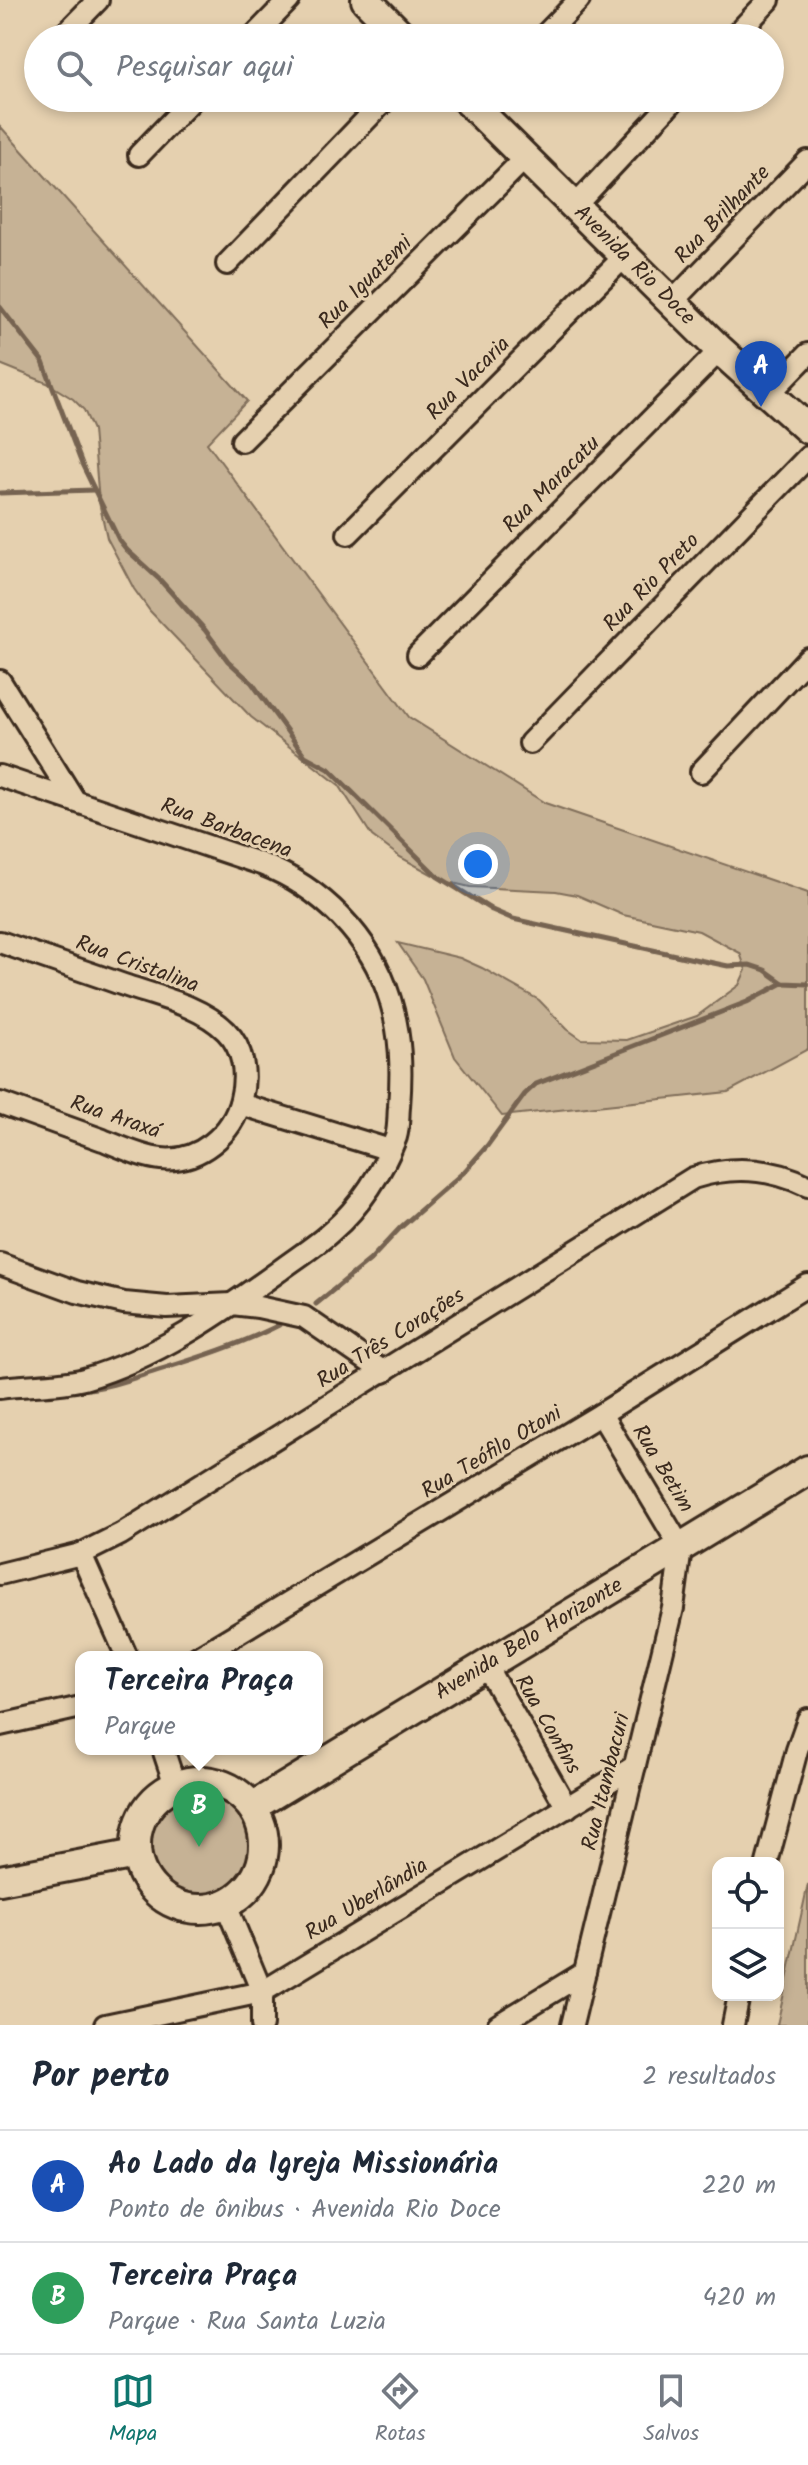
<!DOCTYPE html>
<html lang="pt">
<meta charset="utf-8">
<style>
:root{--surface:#fff;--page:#f6f6f7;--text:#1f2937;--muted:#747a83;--line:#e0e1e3;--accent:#0f766e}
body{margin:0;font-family:Kalam,sans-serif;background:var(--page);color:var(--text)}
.controls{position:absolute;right:24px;bottom:24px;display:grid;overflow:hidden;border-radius:16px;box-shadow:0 4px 12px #0003}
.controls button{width:72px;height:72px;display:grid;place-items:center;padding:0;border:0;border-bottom:2px solid var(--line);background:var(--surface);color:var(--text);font:40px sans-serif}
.you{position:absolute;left:478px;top:864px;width:28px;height:28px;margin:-20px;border:6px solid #fff;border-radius:50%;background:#1a73e8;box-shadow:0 0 0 12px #1a73e833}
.badge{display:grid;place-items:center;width:52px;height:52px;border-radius:50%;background:var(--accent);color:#fff;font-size:26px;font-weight:700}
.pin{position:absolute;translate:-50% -66px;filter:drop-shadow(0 2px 4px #0008)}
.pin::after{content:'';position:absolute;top:42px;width:28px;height:24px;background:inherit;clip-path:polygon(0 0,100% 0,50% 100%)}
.popup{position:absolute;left:75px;top:1651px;width:248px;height:104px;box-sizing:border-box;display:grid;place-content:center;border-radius:16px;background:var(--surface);filter:drop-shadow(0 2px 6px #0005);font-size:26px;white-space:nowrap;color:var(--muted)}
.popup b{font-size:30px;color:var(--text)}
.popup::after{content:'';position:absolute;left:50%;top:100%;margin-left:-16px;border:16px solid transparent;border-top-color:var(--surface)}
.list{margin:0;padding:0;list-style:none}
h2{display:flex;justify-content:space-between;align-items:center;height:104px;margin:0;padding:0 32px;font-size:34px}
h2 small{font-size:26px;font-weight:400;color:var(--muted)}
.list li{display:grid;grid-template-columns:52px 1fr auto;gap:24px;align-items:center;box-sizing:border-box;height:112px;padding:0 32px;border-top:2px solid var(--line)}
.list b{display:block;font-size:30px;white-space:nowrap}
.list p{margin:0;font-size:26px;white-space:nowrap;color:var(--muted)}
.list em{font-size:26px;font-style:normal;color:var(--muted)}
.icon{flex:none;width:44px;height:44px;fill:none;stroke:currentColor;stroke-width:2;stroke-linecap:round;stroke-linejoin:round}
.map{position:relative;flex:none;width:808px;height:2025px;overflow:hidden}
.search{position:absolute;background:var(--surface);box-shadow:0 4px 12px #0003;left:24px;right:24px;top:24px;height:88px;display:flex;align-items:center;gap:20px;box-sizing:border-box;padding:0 28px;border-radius:44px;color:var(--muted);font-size:30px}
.sheet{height:328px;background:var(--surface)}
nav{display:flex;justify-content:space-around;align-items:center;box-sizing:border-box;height:112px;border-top:2px solid var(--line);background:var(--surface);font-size:22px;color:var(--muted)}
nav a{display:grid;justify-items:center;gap:4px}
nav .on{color:var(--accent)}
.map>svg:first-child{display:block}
</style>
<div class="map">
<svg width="808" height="2025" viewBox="0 0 808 2025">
<rect width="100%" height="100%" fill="#e5d0af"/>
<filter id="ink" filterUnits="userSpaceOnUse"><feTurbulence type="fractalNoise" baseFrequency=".0125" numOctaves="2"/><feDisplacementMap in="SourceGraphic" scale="16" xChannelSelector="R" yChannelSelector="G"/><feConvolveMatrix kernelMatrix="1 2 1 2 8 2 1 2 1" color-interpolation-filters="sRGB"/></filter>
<g filter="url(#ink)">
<g fill="#c6b295" stroke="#806e5a" stroke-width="2">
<path d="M0,126L247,401L207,443L409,717L545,803L808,893V1049L728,1092L502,1116L455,1057L423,979L398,943L460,958L482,968L539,1000L567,1029L581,1039L627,1040L697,1016L739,985L746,970L740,953L699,931L623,915L577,895L556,891L470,887L444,881L400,857L372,836L339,785L251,717L150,611L134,589L107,538L99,502L93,430L84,410L73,399L47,383L0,364Z"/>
<circle cx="199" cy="1844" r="53"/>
<path d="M808,1884V2025H777Z"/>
</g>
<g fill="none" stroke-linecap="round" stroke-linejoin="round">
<g stroke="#766451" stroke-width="5">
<path d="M0,307L43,362L82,464L119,540L127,550L160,580L205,630L228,661L252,683L305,756L329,769L437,876L492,910L513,919L689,958L728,966L750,965L765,970L783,983L808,984"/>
<path d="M0,493L94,490"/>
<path d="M316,1304L370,1260L400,1228L464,1172L487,1146L525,1094L536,1084L747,1002L783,983"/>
<path d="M77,1390C106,1389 134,1378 162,1369C202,1357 242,1344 279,1325"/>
</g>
<g stroke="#3b2a1e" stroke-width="26">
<g id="street">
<path d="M61,38L98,0"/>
<path d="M252,38L289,0"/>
<path d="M542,38L579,0"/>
<path d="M733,38L769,0"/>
<path d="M139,155L194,98"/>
<path d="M574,207L676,98"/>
<path d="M227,264L387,98"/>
<path d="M672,302L808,161"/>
<path d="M770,393L808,354"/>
<path d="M242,441L525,158"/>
<path d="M348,534L624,257"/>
<path d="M418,655L720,350"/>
<path d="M0,681L75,801"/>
<path d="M530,743L808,457"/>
<path d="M701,772L808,658"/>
<path d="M0,776L261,864C321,887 371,937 390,999C401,1035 402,1069 399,1107C398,1116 399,1127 396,1137C383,1171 360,1207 332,1231C316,1246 296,1258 279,1271C218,1315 156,1358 84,1379C58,1386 27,1384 0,1388"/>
<path d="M0,942C42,957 84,971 127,986C159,997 201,1006 226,1031C244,1049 247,1075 241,1099C233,1134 198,1163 161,1159C141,1157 121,1147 103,1140C69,1128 34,1115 0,1103"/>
<path d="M240,1104L390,1150"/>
<path d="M0,1264L77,1292L124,1303L167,1307L232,1304L258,1307L304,1317L384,1372"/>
<path d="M81,1554L127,1657"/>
<path d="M0,1574L81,1554L121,1534L693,1178C732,1165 771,1168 808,1186"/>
<path d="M198,1657L601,1414L808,1285"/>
<path d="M486,1666L567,1808"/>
<path d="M0,1725L81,1707"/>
<path d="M163,1749L175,1785"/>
<path d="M767,1863L797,1750L808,1719"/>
<path d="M226,1905L262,1992V2025"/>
<path d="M105,2025L262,1992L635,1766"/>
<path d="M498,2025L585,1972"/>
<path d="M572,2025L673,1608L681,1548L601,1414"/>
<path d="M733,2025L739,1995"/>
</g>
</g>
<g stroke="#3b2a1e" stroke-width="34">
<g id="secondary">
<path d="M366,0L404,38"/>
<path id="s1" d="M465,98L720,350L808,429"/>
<circle cx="200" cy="1845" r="64"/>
<path id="s2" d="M252,1807L808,1470"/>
<path d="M0,1880L136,1854"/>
</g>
</g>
<use href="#street" stroke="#e5d0af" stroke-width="20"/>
<use href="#secondary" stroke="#e5d0af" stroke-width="28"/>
</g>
</g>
<g text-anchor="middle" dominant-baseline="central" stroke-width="6" stroke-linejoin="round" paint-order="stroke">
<g font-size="22" fill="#3b2a1e" stroke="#e5d0af">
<text transform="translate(723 215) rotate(-46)">Rua Brilhante</text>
<text stroke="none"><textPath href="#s1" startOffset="238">Avenida Rio Doce</textPath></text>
<text transform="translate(366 283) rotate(-45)">Rua Iguatemi</text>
<text transform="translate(469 379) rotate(-45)">Rua Vacaria</text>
<text transform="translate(552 485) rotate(-45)">Rua Maracatu</text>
<text transform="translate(652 583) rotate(-46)">Rua Rio Preto</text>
<text transform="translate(226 829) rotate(20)">Rua Barbacena</text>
<text transform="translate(137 965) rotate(20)">Rua Cristalina</text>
<text transform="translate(115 1118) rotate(19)">Rua Araxá</text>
<text transform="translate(391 1339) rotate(-32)">Rua Três Corações</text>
<text transform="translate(492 1453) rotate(-31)">Rua Teófilo Otoni</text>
<text transform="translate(662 1469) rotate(59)">Rua Betim</text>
<text stroke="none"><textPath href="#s2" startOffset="324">Avenida Belo Horizonte</textPath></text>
<text transform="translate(547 1725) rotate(60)">Rua Confins</text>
<text transform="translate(607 1782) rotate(-76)">Rua Itambacuri</text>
<text transform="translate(367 1900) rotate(-31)">Rua Uberlândia</text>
</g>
</g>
</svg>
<div class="controls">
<button><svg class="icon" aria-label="locate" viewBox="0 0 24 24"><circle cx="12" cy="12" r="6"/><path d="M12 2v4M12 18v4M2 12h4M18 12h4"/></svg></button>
<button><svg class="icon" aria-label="layers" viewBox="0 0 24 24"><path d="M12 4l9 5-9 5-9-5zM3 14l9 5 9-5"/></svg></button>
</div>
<div class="you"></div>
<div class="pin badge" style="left:761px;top:407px;background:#1a4fb4">A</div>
<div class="pin badge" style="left:199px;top:1847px;background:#2e9e5b">B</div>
<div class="popup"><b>Terceira Praça</b>Parque</div>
<div class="search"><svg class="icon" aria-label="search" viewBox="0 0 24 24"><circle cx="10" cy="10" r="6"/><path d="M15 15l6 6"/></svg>Pesquisar aqui</div>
</div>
<section class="sheet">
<h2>Por perto<small>2 resultados</small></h2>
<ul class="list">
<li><span class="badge" style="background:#1a4fb4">A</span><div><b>Ao Lado da Igreja Missionária</b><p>Ponto de ônibus · Avenida Rio Doce</p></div><em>220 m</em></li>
<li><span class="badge" style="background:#2e9e5b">B</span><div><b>Terceira Praça</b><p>Parque · Rua Santa Luzia</p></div><em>420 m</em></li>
</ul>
</section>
<nav>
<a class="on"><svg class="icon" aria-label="map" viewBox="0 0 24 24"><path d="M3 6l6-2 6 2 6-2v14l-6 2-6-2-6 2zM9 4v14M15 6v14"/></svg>Mapa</a>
<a><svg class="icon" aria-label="directions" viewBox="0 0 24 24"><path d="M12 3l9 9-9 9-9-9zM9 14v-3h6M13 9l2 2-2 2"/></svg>Rotas</a>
<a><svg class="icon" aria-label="saved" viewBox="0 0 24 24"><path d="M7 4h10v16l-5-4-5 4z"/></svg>Salvos</a>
</nav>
